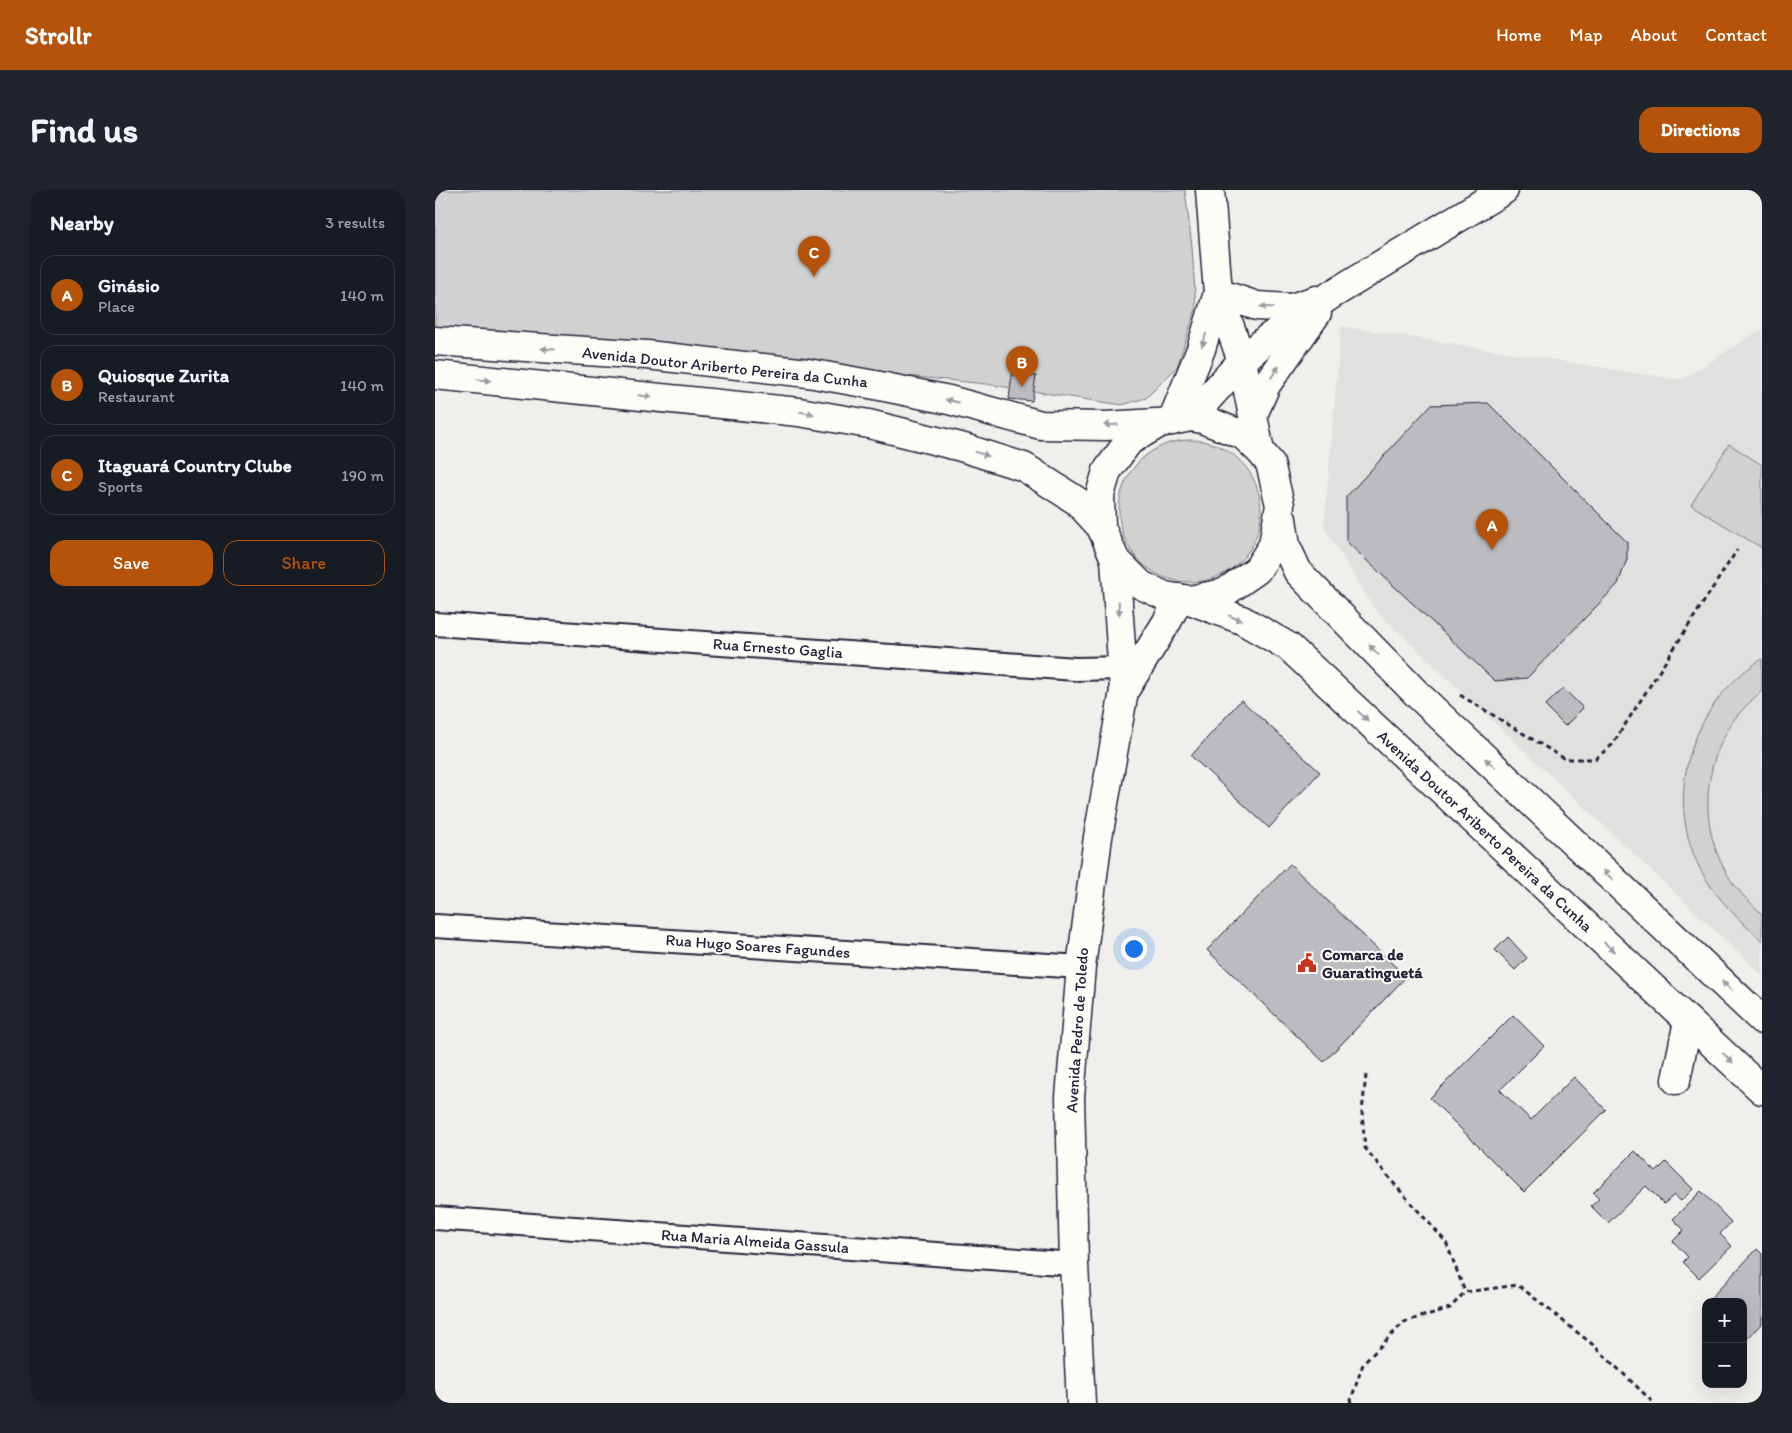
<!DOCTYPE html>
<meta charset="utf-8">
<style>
:root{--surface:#171b24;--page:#20242c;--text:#f1f3f6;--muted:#9ea1a6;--line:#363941;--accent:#b45309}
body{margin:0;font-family:Itim,sans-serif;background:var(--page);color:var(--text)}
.controls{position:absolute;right:15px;bottom:15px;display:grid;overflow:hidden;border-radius:10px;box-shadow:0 5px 20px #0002}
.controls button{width:45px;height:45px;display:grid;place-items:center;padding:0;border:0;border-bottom:1px solid var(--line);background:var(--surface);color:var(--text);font:25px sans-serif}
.you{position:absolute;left:698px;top:758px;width:18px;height:18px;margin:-12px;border:4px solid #fff;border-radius:50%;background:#1a73e8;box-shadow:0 0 0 8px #1a73e833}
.badge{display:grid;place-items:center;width:32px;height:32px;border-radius:50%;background:var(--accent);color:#fff;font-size:16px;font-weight:700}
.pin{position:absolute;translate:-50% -41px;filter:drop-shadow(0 1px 2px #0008)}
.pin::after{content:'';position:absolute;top:26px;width:18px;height:15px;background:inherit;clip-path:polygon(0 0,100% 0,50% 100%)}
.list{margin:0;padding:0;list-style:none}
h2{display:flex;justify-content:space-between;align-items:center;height:65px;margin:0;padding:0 20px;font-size:21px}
h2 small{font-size:16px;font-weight:400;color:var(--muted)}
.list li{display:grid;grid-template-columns:32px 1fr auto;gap:15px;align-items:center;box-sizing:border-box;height:80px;margin:0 10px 10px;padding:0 10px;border:1px solid var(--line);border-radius:15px}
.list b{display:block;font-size:19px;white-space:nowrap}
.list p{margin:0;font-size:16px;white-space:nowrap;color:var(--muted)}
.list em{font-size:16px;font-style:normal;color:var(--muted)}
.actions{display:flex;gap:10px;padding:15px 20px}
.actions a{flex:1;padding:11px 0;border:1px solid var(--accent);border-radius:15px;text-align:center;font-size:18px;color:var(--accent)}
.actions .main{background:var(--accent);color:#fff}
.map{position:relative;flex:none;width:1327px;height:1213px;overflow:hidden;border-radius:15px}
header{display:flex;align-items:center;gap:30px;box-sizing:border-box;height:70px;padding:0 25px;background:var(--accent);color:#fff}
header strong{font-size:24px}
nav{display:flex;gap:28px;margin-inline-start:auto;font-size:18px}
.intro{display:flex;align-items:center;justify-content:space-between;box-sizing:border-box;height:120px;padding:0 30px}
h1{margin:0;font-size:35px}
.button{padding:12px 22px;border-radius:15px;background:var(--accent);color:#fff;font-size:18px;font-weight:700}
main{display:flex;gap:30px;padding:0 30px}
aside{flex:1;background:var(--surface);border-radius:15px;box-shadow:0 5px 20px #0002}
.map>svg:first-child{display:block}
</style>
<header>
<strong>Strollr</strong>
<nav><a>Home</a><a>Map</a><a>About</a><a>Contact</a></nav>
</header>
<div class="intro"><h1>Find us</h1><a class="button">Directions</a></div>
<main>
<aside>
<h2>Nearby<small>3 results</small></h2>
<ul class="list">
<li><span class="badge">A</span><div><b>Ginásio</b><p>Place</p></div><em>140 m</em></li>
<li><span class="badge">B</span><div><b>Quiosque Zurita</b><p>Restaurant</p></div><em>140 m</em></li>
<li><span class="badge">C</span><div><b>Itaguará Country Clube</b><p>Sports</p></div><em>190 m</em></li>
</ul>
<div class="actions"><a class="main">Save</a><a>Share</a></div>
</aside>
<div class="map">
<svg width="1327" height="1213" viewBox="0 0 1327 1213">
<rect width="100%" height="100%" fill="#f0efec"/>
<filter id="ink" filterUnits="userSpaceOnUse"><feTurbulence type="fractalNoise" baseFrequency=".02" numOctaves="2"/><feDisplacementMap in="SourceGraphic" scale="10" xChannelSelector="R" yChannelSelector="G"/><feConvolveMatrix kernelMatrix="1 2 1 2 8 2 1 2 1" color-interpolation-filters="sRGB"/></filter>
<g filter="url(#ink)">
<path fill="#e0e0df" d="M906,136L1246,190L1327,139V785L939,419L889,337Z"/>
<g fill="#d2d1d1" stroke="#7a7a86">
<path d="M0,0H750L757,57L761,118L742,177L711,208L687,215L551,194L0,139Z"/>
<circle cx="755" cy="321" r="71"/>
<path d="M1294,254L1327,275V358L1256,315Z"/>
<path d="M1327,469V501C1315,512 1302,523 1294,538C1264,587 1266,650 1300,696C1308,706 1318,715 1327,724V751C1305,731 1284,711 1269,686C1225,610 1255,514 1327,469Z"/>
</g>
<g fill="#bcbcc0" stroke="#22223b">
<path d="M577,184L601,186L597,211L574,209Z"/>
<path d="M1053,213L1192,352V369L1183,394L1092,488L1060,491L911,351V307L996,215Z"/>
<path d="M1128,498L1148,518L1130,536L1110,516Z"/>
<path d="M806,510L885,582L834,638L756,566Z"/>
<path d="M855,674L971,787L889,872L772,760Z"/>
<path d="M1073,747L1092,768L1080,780L1060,760Z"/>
<path d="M1078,825L1109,856L1065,900L1096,930L1139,887L1171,920L1089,1002L995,908Z"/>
<path d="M1200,961L1221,982L1231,972L1258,999L1246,1011L1239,1005L1229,1014L1211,996L1173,1033L1156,1016L1164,1009L1158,1003Z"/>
<path d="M1266,1001L1296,1032L1285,1044L1297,1056L1264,1088L1248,1072L1253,1067L1238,1051L1249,1040L1238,1029Z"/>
<path d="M1322,1059L1327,1064V1133L1311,1150L1308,1148V1112H1272Z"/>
</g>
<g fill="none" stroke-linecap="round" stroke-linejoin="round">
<g stroke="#22223b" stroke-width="26">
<g id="street">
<path d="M0,434L641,479L687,478"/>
<path d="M0,736L646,777"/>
<path d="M0,1028L639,1074"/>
</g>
</g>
<g stroke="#22223b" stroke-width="31">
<g id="secondary">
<path d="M775,0L783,103L807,171L825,261"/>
<path d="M783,103L822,116L856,118L881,110"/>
<path d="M0,151L212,165L373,183L440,195L514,210L606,235L671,236L721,233"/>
<path d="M0,185L364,222L434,234L526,257L589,277L642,311L666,337"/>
<path d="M818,225L831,195L882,123"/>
<path d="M756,227L807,171L833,148L896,105L1069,0"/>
<path d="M737,231L766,159L783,103"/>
<path d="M847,329L851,356L863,382L983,505L1327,830"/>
<path d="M755,410L789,403L822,380L838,355L845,315L835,273L825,261L808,245L767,229L756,227L725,233L694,251L672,281L665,305L666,337L680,369L706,395L730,406L755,410L807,430L854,457L1327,900"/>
<path d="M689,501L733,430L744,408"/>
<path d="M1241,890L1253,831"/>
<path d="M646,1213L639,1074L635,907L646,777L663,647L689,501L680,369"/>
</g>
</g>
<g stroke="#22223b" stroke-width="3" stroke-dasharray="5 4" stroke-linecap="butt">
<path d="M1025,505L1130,569H1160L1177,555L1302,360"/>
<path d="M931,885L927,922L930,958L961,996L1011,1052L1030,1102"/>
<path d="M915,1213L928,1174L969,1132L1015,1118L1030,1102L1083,1095L1157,1154L1219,1213"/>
</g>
<use href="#street" stroke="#fdfcf7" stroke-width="22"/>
<use href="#secondary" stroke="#fdfcf7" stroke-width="28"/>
</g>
<defs><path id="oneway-solid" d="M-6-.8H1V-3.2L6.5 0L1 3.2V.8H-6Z" transform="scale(1.25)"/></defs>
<g fill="#9a9aa2">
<use href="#oneway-solid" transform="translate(832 117) rotate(-177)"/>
<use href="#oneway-solid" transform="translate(769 150) rotate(108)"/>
<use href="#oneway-solid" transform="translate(113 159) rotate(-176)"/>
<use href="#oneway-solid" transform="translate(840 182) rotate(-56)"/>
<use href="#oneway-solid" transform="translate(49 190) rotate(6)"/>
<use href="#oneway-solid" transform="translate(210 206) rotate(6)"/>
<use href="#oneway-solid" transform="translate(517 211) rotate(-166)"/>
<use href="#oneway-solid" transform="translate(372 223) rotate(10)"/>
<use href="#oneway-solid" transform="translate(676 235) rotate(178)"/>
<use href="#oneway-solid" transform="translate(547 264) rotate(18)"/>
<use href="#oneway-solid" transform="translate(684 418) rotate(87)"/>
<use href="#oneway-solid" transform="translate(800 428) rotate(22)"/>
<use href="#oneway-solid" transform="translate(939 460) rotate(-134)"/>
<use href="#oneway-solid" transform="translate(928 526) rotate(43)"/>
<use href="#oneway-solid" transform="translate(1055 573) rotate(-137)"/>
<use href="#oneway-solid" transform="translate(1173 685) rotate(-137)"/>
<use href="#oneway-solid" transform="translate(1174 757) rotate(43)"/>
<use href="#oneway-solid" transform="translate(1292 796) rotate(-137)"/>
<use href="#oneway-solid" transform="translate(1293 868) rotate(43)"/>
</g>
</g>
<defs>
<g id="civic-bare" transform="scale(1.5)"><path d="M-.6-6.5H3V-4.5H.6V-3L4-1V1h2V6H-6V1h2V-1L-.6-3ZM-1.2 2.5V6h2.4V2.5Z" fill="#c8321e" stroke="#fdfcf7" stroke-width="2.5" paint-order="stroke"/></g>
</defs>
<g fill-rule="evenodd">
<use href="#civic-bare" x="872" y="773"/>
</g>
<g text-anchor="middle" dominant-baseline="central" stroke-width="4" stroke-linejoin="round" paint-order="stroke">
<g font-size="16" fill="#22223b" stroke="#fdfcf7">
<text transform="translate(290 177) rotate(6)">Avenida Doutor Ariberto Pereira da Cunha</text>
<text transform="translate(343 458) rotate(4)">Rua Ernesto Gaglia</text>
<text transform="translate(1050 641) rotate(43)">Avenida Doutor Ariberto Pereira da Cunha</text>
<text transform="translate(323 756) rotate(4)">Rua Hugo Soares Fagundes</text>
<text transform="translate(642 840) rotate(-86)">Avenida Pedro de Toledo</text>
<text transform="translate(320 1051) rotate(4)">Rua Maria Almeida Gassula</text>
</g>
<g font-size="16" font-weight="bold" fill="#22223b" stroke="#fdfcf7" text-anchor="start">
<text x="887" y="764">Comarca de<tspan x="887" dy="18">Guaratinguetá</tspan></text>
</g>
</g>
</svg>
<div class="controls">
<button>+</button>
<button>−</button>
</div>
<div class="you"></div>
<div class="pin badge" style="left:1057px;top:360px">A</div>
<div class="pin badge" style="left:587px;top:197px">B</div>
<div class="pin badge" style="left:379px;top:87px">C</div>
</div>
</main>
